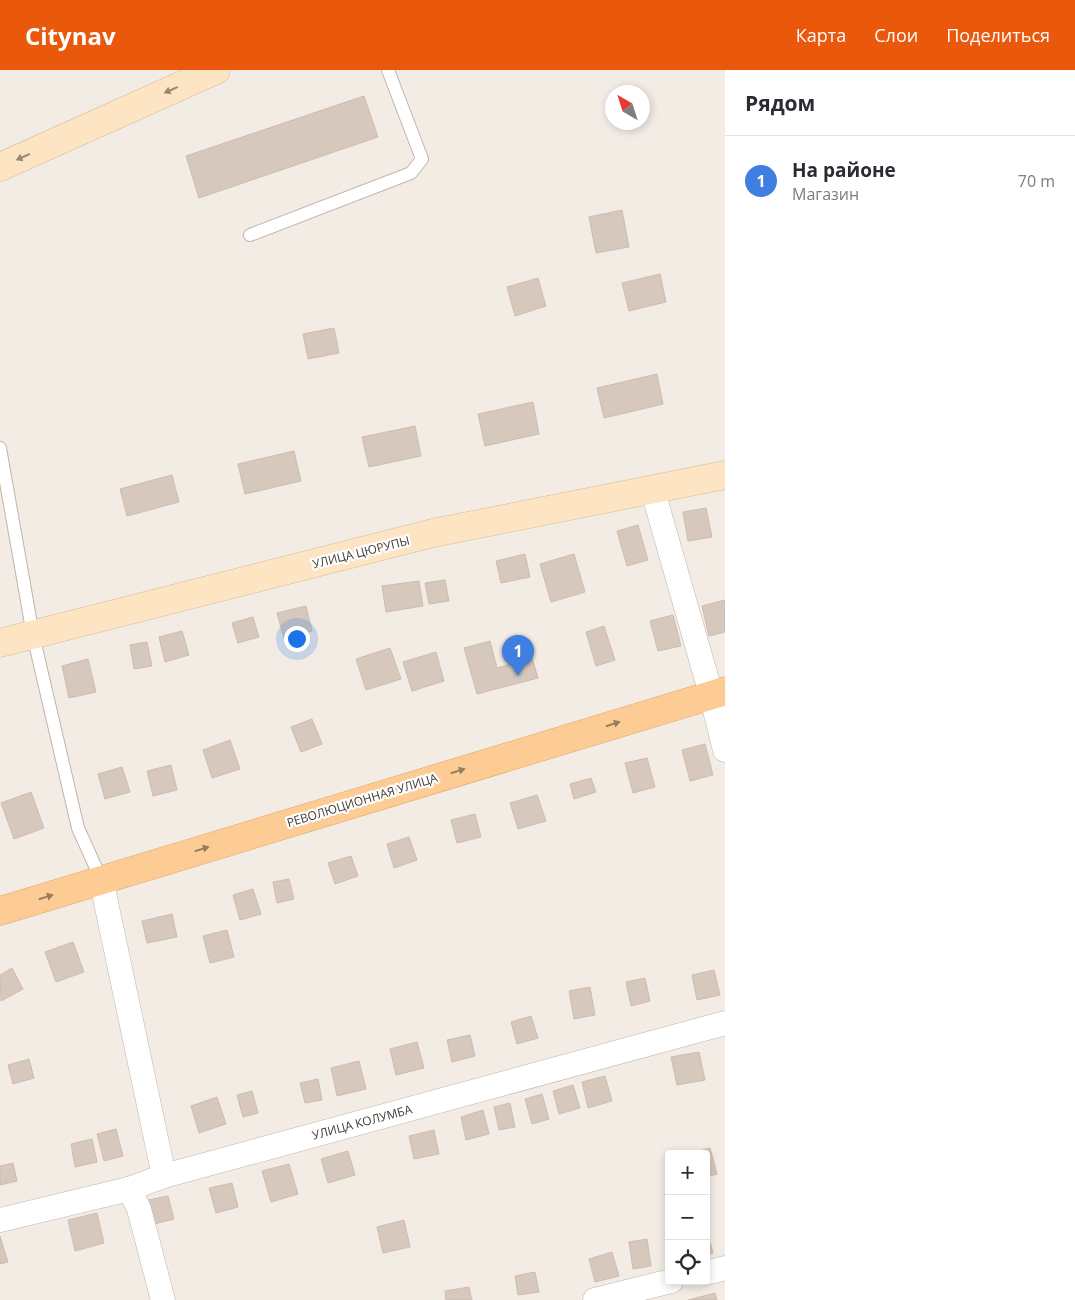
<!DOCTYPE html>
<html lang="ru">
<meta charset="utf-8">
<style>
:root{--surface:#fff;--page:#f7f7f7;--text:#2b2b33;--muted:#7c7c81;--line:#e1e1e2;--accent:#ea580c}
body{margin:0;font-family:"Open Sans",sans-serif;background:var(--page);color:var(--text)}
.controls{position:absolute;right:15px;bottom:15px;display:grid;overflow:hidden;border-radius:5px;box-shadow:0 2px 8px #0003}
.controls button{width:45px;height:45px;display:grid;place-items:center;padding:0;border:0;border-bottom:1px solid var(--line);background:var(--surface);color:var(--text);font:25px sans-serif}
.compass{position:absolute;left:605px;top:15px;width:45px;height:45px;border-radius:50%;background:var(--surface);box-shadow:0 2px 8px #0003;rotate:321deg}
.you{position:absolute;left:296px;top:568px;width:18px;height:18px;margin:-12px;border:4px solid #fff;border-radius:50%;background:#1a73e8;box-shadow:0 0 0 8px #1a73e833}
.badge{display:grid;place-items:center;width:32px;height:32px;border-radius:50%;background:var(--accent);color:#fff;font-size:16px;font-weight:700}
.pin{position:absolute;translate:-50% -41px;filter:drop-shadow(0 1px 2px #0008)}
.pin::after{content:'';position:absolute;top:26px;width:18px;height:15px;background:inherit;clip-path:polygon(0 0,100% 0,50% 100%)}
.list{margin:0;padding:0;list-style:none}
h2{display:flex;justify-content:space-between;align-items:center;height:65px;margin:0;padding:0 20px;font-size:21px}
h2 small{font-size:16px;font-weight:400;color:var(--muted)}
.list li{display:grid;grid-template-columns:32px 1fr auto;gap:15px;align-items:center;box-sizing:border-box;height:90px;padding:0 20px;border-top:1px solid var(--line)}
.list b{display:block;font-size:19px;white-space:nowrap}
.list p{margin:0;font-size:16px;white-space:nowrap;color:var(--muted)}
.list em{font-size:16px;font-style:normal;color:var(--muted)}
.icon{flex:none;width:28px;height:28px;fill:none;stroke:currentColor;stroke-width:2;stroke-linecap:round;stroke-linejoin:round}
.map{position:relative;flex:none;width:725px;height:1230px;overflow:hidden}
header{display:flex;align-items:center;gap:30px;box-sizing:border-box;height:70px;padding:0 25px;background:var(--accent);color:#fff}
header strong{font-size:24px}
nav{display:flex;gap:28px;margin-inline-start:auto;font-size:18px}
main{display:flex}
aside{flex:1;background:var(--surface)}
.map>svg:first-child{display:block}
</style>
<header>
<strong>Citynav</strong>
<nav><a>Карта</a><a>Слои</a><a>Поделиться</a></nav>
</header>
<main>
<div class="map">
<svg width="725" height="1230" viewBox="0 0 725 1230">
<rect width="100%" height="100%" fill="#f2ece5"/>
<g fill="#d6c8bd" stroke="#cebcae">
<path d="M364,26L378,67L199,128L186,86Z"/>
<path d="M622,140L629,177L596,183L589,147Z"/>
<path d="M660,204L666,232L629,241L622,213Z"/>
<path d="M538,208L546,236L515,246L507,217Z"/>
<path d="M334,258L339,283L308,289L303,264Z"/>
<path d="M657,304L663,334L604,348L597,318Z"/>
<path d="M533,332L539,364L485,376L478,344Z"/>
<path d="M415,356L421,386L369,397L362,367Z"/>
<path d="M294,381L301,411L245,424L238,394Z"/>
<path d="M172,405L179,432L127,446L120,419Z"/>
<path d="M706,438L712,467L688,471L683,442Z"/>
<path d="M638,455L648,490L627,496L617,461Z"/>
<path d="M525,484L530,507L501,513L496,491Z"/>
<path d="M574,484L585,522L551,532L540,494Z"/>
<path d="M445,510L449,531L429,534L425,513Z"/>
<path d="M419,511L423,536L386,542L382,516Z"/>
<path d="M725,530V562L709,566L702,536Z"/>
<path d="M306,536L312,561L284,568L277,543Z"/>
<path d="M673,545L681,576L658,581L650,551Z"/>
<path d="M253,547L259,567L238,573L232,553Z"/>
<path d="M604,556L615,590L596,596L586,562Z"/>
<path d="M182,561L189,585L165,592L159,567Z"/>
<path d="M490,571L497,598L532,588L538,608L477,624L464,578Z"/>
<path d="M147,572L152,596L134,599L130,575Z"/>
<path d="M390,578L401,609L366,620L356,589Z"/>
<path d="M436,582L444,611L412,621L403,592Z"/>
<path d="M88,589L96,622L69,628L62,596Z"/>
<path d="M312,649L322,674L301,682L291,657Z"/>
<path d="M230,670L240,699L212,708L203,680Z"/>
<path d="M705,674L713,705L690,711L682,680Z"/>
<path d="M647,688L655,717L633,723L625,693Z"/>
<path d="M171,695L177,720L153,726L147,701Z"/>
<path d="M122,697L130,722L105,729L98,704Z"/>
<path d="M591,708L596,722L574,729L570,714Z"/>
<path d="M31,722L44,758L14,769L1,733Z"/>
<path d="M537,725L546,751L518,759L510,733Z"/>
<path d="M475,744L481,767L457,773L451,750Z"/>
<path d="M409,767L417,790L394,798L387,774Z"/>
<path d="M351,786L358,806L335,814L328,793Z"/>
<path d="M289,809L294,829L277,833L273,812Z"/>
<path d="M253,819L261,844L240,850L233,825Z"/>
<path d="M172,844L177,867L147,873L142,851Z"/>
<path d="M227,860L234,887L210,893L203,866Z"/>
<path d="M73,872L84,902L56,912L45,882Z"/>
<path d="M12,898L23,919L1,931L0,905Z"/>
<path d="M714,900L720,925L697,930L692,905Z"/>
<path d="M645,908L650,931L631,936L626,912Z"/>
<path d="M590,917L595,945L574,949L569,921Z"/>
<path d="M531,946L538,968L517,974L511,952Z"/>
<path d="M470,965L475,986L452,992L447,970Z"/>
<path d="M417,972L424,998L396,1005L390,979Z"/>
<path d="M699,982L705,1010L677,1015L671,987Z"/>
<path d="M29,989L34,1008L13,1014L8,995Z"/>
<path d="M359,991L366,1019L337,1026L331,998Z"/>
<path d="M605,1006L612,1031L588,1038L582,1012Z"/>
<path d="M318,1009L322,1030L305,1033L300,1013Z"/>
<path d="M573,1015L580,1038L559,1044L553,1021Z"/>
<path d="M252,1021L258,1043L243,1047L237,1025Z"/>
<path d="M542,1024L549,1049L532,1054L525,1029Z"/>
<path d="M217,1027L226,1054L199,1063L191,1036Z"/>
<path d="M510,1033L515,1057L499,1060L494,1037Z"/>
<path d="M483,1040L489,1064L466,1070L461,1047Z"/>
<path d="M116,1059L123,1086L104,1091L97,1064Z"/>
<path d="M434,1060L439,1084L414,1089L409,1066Z"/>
<path d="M92,1069L97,1092L75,1097L71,1074Z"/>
<path d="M710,1078L717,1104L706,1107V1084H689Z"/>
<path d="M348,1081L355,1105L328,1113L321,1089Z"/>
<path d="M13,1093L17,1111L0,1115V1096Z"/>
<path d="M289,1094L298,1124L271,1132L262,1101Z"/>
<path d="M232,1113L238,1137L216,1143L209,1118Z"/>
<path d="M168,1126L174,1149L154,1154L148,1130Z"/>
<path d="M97,1143L104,1173L75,1181L68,1150Z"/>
<path d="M404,1150L410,1177L383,1183L377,1157Z"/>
<path d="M706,1158L713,1183L706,1185Z"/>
<path d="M0,1166L8,1192L0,1194Z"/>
<path d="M647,1169L651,1196L633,1199L629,1172Z"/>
<path d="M612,1182L619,1206L595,1212L589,1189Z"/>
<path d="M535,1202L539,1222L518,1225L515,1206Z"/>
<path d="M469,1217L472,1230H446L445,1221Z"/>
<path d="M715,1223L717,1230H688Z"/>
</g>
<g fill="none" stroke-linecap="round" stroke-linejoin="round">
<g stroke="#c0b5ab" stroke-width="14">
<g id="lane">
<path d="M250,165L411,103L422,89L388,0"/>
<path d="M0,378L33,565L78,758L101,809"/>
</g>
</g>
<g stroke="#c0b5ab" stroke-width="25">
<g id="street">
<path d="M652,418L711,624L725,680"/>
<path d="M101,809L164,1106"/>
<path d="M129,1119L139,1139L163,1230"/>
<path d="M0,1150L129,1119L164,1106L725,953"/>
<path d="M706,1203L725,1198"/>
<path d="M595,1230L671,1211"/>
</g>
</g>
<g stroke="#d4ba97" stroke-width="29">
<g id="secondary">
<path d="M0,97L216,0"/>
<path d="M0,573L433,463L725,405"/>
</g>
</g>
<g stroke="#e1a664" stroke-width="29">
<path id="primary" d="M0,841L725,621"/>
</g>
<use href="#lane" stroke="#fff" stroke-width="12"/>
<use href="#street" stroke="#fff" stroke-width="24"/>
<use href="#secondary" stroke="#fde5c3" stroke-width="28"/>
<use href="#primary" stroke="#fccc94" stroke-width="28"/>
</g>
<defs><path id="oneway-solid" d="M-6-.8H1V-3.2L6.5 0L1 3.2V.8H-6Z" transform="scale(1.25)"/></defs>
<g fill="#978875">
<use href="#oneway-solid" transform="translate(171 20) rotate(156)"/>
<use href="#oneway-solid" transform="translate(23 87) rotate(156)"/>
</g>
<g fill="#977c60">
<use href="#oneway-solid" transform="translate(613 654) rotate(-17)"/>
<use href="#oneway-solid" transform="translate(458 701) rotate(-17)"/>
<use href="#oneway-solid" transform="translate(202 779) rotate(-17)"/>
<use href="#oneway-solid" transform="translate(46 827) rotate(-18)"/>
</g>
<g text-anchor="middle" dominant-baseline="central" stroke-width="4.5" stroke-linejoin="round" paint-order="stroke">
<g font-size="12" fill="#443b35" stroke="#fff">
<text transform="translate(361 482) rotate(-14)">УЛИЦА ЦЮРУПЫ</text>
<text transform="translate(362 730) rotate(-17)">РЕВОЛЮЦИОННАЯ УЛИЦА</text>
<text transform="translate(362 1052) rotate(-15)">УЛИЦА КОЛУМБА</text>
</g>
</g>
</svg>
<div class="controls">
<button>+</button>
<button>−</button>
<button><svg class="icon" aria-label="locate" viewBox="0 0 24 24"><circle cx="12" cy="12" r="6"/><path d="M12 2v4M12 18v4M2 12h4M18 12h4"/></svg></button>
</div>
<svg class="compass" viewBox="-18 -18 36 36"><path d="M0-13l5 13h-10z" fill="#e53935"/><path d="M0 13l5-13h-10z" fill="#7c7c81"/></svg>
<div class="you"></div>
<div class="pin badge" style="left:518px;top:606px;background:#3f7fe0">1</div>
</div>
<aside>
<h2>Рядом<small></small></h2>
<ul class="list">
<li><span class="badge" style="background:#3f7fe0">1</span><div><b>На районе</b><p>Магазин</p></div><em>70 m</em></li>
</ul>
</aside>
</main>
